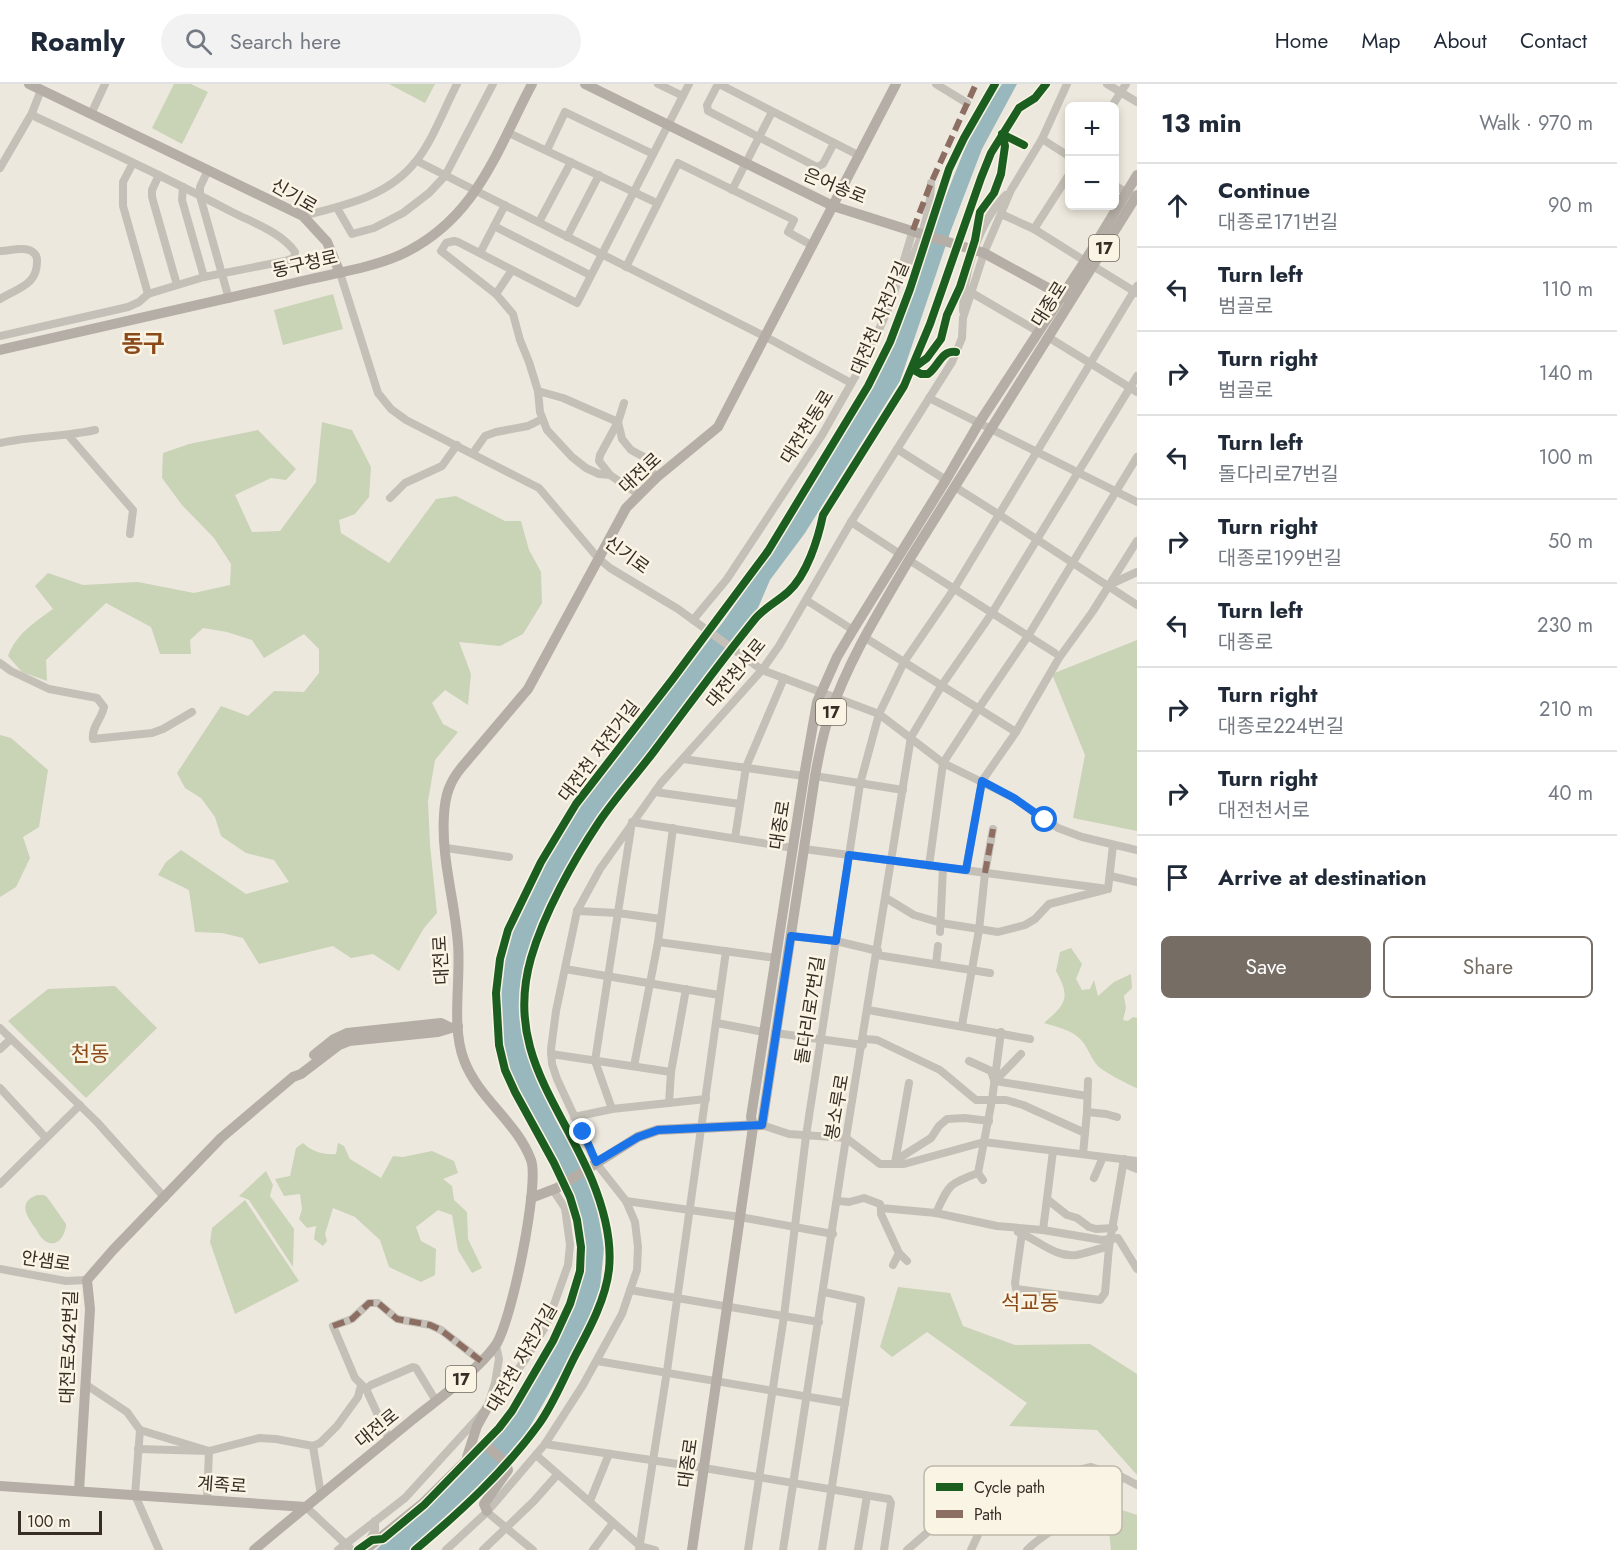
<!DOCTYPE html>
<meta charset="utf-8">
<style>
:root{--surface:#fff;--page:#f2f2f3;--text:#1f2937;--muted:#747a83;--line:#e0e1e3;--accent:#766e65}
body{margin:0;font-family:Jost,"Noto Sans KR",sans-serif;background:var(--page);color:var(--text)}
.controls{position:absolute;right:18px;top:18px;display:grid;overflow:hidden;border-radius:9px;box-shadow:0 3px 9px #0003}
.controls button{width:54px;height:54px;display:grid;place-items:center;padding:0;border:0;border-bottom:2px solid var(--line);background:var(--surface);color:var(--text);font:30px sans-serif}
.scale{position:absolute;left:18px;bottom:15px;width:84px;box-sizing:border-box;padding-left:6px;border:3px solid #362d25;border-top:0;font-size:16px;line-height:21px;white-space:nowrap;color:#362d25;-webkit-text-stroke:4px #faf4e4;paint-order:stroke}
.stop{position:absolute;width:18px;height:18px;margin:-14px;border:4px solid #1a73e8;border-radius:50%;background:#fff}
.stop.end{background:#1a73e8;border-color:#fff;box-shadow:0 2px 6px #0008}
.list{margin:0;padding:0;list-style:none}
h2{display:flex;justify-content:space-between;align-items:center;height:78px;margin:0;padding:0 24px;font-size:26px}
h2 small{font-size:20px;font-weight:400;color:var(--muted)}
.list li{display:grid;grid-template-columns:39px 1fr auto;gap:18px;align-items:center;box-sizing:border-box;height:84px;padding:0 24px;border-top:2px solid var(--line)}
.list b{display:block;font-size:22px;white-space:nowrap}
.list p{margin:0;font-size:20px;white-space:nowrap;color:var(--muted)}
.list em{font-size:20px;font-style:normal;color:var(--muted)}
.actions{display:flex;gap:12px;padding:18px 24px}
.actions a{flex:1;padding:14px 0;border:2px solid var(--accent);border-radius:9px;text-align:center;font-size:21px;color:var(--accent)}
.actions .main{background:var(--accent);color:#fff}
.icon{flex:none;width:33px;height:33px;fill:none;stroke:currentColor;stroke-width:2;stroke-linecap:round;stroke-linejoin:round}
.map{position:relative;flex:none;width:1137px;height:1466px;overflow:hidden}
header{display:flex;align-items:center;gap:36px;box-sizing:border-box;height:84px;padding:0 30px;background:var(--surface);border-bottom:2px solid var(--line)}
header strong{font-size:28px}
nav{display:flex;gap:33px;margin-inline-start:auto;font-size:21px}
.search{width:420px;height:54px;background:var(--page);display:flex;align-items:center;gap:15px;box-sizing:border-box;padding:0 21px;border-radius:33px;color:var(--muted);font-size:22px}
main{display:flex}
aside{flex:1;background:var(--surface)}
.map>svg:first-child{display:block}
</style>
<header>
<strong>Roamly</strong>
<div class="search"><svg class="icon" aria-label="search" viewBox="0 0 24 24"><circle cx="10" cy="10" r="6"/><path d="M15 15l6 6"/></svg>Search here</div>
<nav><a>Home</a><a>Map</a><a>About</a><a>Contact</a></nav>
</header>
<main>
<div class="map">
<svg width="1137" height="1466" viewBox="0 0 1137 1466">
<rect width="100%" height="100%" fill="#ede8dd"/>
<g fill="#c9d3b6">
<path d="M174,0H191L208,8L182,60L152,44Z"/>
<path d="M389,0H435L425,19Z"/>
<path d="M333,210L343,245L283,261L274,226Z"/>
<path d="M322,338L352,346L371,383L369,413L355,430L339,436L341,449L389,479L436,415L456,412L505,437H521L529,466L541,488L542,519L523,550L500,562L459,558L471,590L468,621L445,606L432,619L443,640L458,648L435,676L428,717L430,761L437,829L424,844L399,887L373,870L351,874L333,862L259,880L243,854L222,849L195,848L189,806L158,791L166,778L181,766L246,810L289,798L274,776L246,769L221,752L215,733L201,714L185,704L177,689L221,622L248,632L274,607L304,608L319,589V565L304,550L264,574L252,556L227,548L203,544L190,556L191,570H160L151,543L106,519L46,576L47,597L22,588L8,572C17,549 34,539 53,525L35,502L48,489L83,501L138,498L194,509L230,501L231,480L214,454L182,421L162,394L163,369L189,360L258,346L296,385L286,396L271,394L235,411L252,448L280,447L316,398Z"/>
<path d="M1137,556V747L1073,734L1085,671L1052,590Z"/>
<path d="M0,651L11,654L48,686L39,743L23,753L30,774L16,803L0,813Z"/>
<path d="M1071,864L1082,880L1076,895L1082,906L1090,905L1094,896L1098,912L1114,898L1131,890L1132,904L1124,912L1126,924L1123,936L1128,937L1133,933L1137,934V1004C1132,1003 1099,985 1097,981C1091,974 1088,964 1082,957C1073,946 1057,943 1044,939C1066,920 1071,914 1056,887L1060,868Z"/>
<path d="M115,902L157,944L86,1014L8,937L48,905Z"/>
<path d="M303,1059C312,1068 324,1071 336,1070L338,1059L344,1062L350,1075L381,1094L393,1072L403,1073L432,1067L454,1077L458,1089L443,1095L452,1102L454,1116L467,1128L468,1155L482,1184L472,1189L458,1166L452,1131L438,1126L416,1143L421,1157L436,1165L435,1191L421,1198L389,1183L380,1156L355,1133L333,1124L325,1150L327,1157L323,1162L314,1155L316,1142L307,1144L299,1135L302,1125L300,1110L284,1112L275,1095L290,1092L296,1064Z"/>
<path d="M266,1087L273,1101L270,1112L294,1145L293,1183L249,1116L239,1112Z"/>
<path d="M37,1111H44L47,1113L66,1140C66,1151 57,1165 45,1157C41,1154 38,1149 36,1145C27,1133 17,1118 37,1111Z"/>
<path d="M245,1116L299,1197L235,1230L210,1158L212,1144Z"/>
<path d="M898,1203L950,1209L963,1242L1015,1261L1090,1260L1137,1290V1391L1097,1346L1009,1342L1027,1319L927,1248L892,1273L880,1263Z"/>
<path d="M1113,1423L1137,1431V1466H1111L1109,1447L1101,1426Z"/>
</g>
<path fill="#99b8be" d="M1002,0H1017L982,65L951,146L900,297L805,449L770,496L754,533L608,720L578,766L532,858L523,883L522,898V935L526,962L531,981L555,1035L589,1097L596,1118L604,1164L600,1204L583,1250L524,1353L471,1412L409,1466H376L386,1456L407,1442L451,1401L486,1365L515,1328L533,1301L573,1222L584,1183L585,1168L575,1116L548,1057L517,1004L508,983L501,951L499,905L503,874L511,845L552,765L582,720L723,538L771,469L873,299L898,246L947,109L974,42Z"/>
<g fill="none" stroke-linecap="round" stroke-linejoin="round">
<g stroke="#c5c0b7" stroke-width="8">
<path d="M658,0L683,12"/>
<path d="M718,0L707,21L708,27L817,83L823,80L834,59"/>
<path d="M719,0L860,72"/>
<path d="M936,0L967,19"/>
<path d="M1107,0L1137,18"/>
<path d="M1112,22L1126,0"/>
<path d="M91,30L105,0"/>
<path d="M507,48L657,119"/>
<path d="M1042,55L1070,73"/>
<path d="M547,66L565,28L653,70"/>
<path d="M417,77L766,253L851,299"/>
<path d="M133,79L123,98V122L148,210"/>
<path d="M0,84L32,29"/>
<path d="M208,86L200,103V112L229,215"/>
<path d="M159,91L152,106V113L177,201"/>
<path d="M1114,101L1131,111"/>
<path d="M183,103L182,116L204,193"/>
<path d="M732,106L772,28"/>
<path d="M337,124L352,150L374,144L403,129L429,109L445,92L493,0"/>
<path d="M1001,130L1034,145L1085,177"/>
<path d="M303,132C344,121 388,113 416,77C432,58 445,23 457,0"/>
<path d="M539,138L571,78"/>
<path d="M494,142L590,191"/>
<path d="M1034,145L1070,89"/>
<path d="M567,153L599,91"/>
<path d="M0,167C9,167 20,163 29,166C34,168 37,171 37,176C38,201 18,204 0,215"/>
<path d="M480,169L505,121"/>
<path d="M1093,182L1137,209"/>
<path d="M626,183L678,79L794,136L788,148L813,162"/>
<path d="M340,189L378,309L391,325L406,336L539,404L598,474L610,484L678,525L762,586L879,630L943,679L1014,714L1058,744L1082,753L1137,766"/>
<path d="M902,190C919,167 931,127 931,99"/>
<path d="M972,209L1039,248"/>
<path d="M496,210L512,186"/>
<path d="M963,227C963,190 979,137 1006,111"/>
<path d="M0,252L128,223L139,218L148,210L204,193L285,177L294,174L295,168C282,149 254,139 234,129C169,95 103,64 36,33L32,29L41,6"/>
<path d="M1048,253L1137,308"/>
<path d="M538,307L563,314L618,338L622,355L631,366L644,373L656,394"/>
<path d="M929,314L1137,418"/>
<path d="M68,351L133,426L130,450"/>
<path d="M0,359C32,352 64,353 95,346"/>
<path d="M897,365L946,396"/>
<path d="M473,369L485,352L496,348L528,342L542,335"/>
<path d="M610,391L599,377L600,371L618,338L624,319"/>
<path d="M955,403L998,430L1137,521"/>
<path d="M638,410L610,391L599,390L586,384L572,373L547,346L540,328L538,307L529,278L520,256L513,230L496,210L441,167L446,159L454,157L458,158L577,219L689,0"/>
<path d="M390,414L405,399L442,382L457,361"/>
<path d="M851,438L900,470"/>
<path d="M909,476L1055,569"/>
<path d="M1109,501L1137,488"/>
<path d="M806,516L853,546"/>
<path d="M693,536L727,495L822,351L868,270L891,219L913,146"/>
<path d="M864,553L1016,648"/>
<path d="M0,579L11,587L49,605L97,614L104,623C102,634 91,644 93,655L152,649L163,645L192,628"/>
<path d="M683,675L804,692"/>
<path d="M815,692L903,706"/>
<path d="M655,708L740,720"/>
<path d="M735,754L746,683L784,594"/>
<path d="M446,764L509,773"/>
<path d="M804,765L1108,805"/>
<path d="M929,782L943,679L979,624L1028,552L1137,373"/>
<path d="M966,786L982,697L1016,648L1059,574L1093,527L1137,457"/>
<path d="M1110,792L1137,798"/>
<path d="M1108,805L1113,761"/>
<path d="M886,814L914,831L941,839L998,848L1025,841L1035,835L1049,820L1104,806"/>
<path d="M577,827L618,829L661,835"/>
<path d="M940,848L943,783"/>
<path d="M791,852L836,857L878,867"/>
<path d="M658,858L776,874"/>
<path d="M877,871L990,889"/>
<path d="M936,880L938,862"/>
<path d="M565,885L719,911"/>
<path d="M868,926L1030,955"/>
<path d="M717,939L764,948"/>
<path d="M962,941L979,846L985,789L993,745"/>
<path d="M0,944L97,1038L165,1114"/>
<path d="M775,949L863,961"/>
<path d="M864,955L877,956L940,986L976,1016H1006L1023,1021L1085,1049"/>
<path d="M0,965L11,955"/>
<path d="M551,970L671,988"/>
<path d="M969,977L991,987L994,996"/>
<path d="M634,982L658,858L673,744"/>
<path d="M995,997L1087,1012"/>
<path d="M995,997L1021,970"/>
<path d="M0,1004L46,1054"/>
<path d="M669,1019L671,988L686,905"/>
<path d="M612,1025L595,977L632,738L793,764"/>
<path d="M1087,1028L1106,1030L1117,1033"/>
<path d="M574,1033L612,1025L706,1015"/>
<path d="M762,1041L789,1050L846,1054L880,1080H904L984,1058L1137,1077"/>
<path d="M1083,1070L1087,1028L1088,997"/>
<path d="M1126,1076L1127,1081L1137,1085"/>
<path d="M895,1079L909,999"/>
<path d="M900,1080L901,1073L931,1054L939,1042L947,1035L965,1034L989,1037"/>
<path d="M978,1089L983,1096"/>
<path d="M1094,1094L1103,1073"/>
<path d="M0,1100L80,1021"/>
<path d="M1048,1116L1067,1131L1077,1134L1089,1143L1096,1145L1114,1144"/>
<path d="M626,1117L740,1133L833,1150"/>
<path d="M838,1117L849,1118L864,1114L880,1120L881,1124L936,1129L997,1142L1043,1146L1102,1156L1118,1154L1137,1185"/>
<path d="M881,1124V1130L899,1169L893,1181"/>
<path d="M936,1129C949,1101 948,1100 978,1089L992,1016L1001,948"/>
<path d="M1043,1146L1053,1067"/>
<path d="M1018,1148C1037,1155 1055,1174 1076,1171C1088,1169 1098,1164 1109,1163"/>
<path d="M1022,1149L1015,1199L1016,1205L1100,1216L1105,1209L1109,1163L1124,1075"/>
<path d="M899,1169L907,1177"/>
<path d="M0,1185L66,1197L87,1196"/>
<path d="M630,1206L819,1238"/>
<path d="M597,1277L845,1319"/>
<path d="M85,1300L127,1328L140,1346L209,1367L259,1354L276,1355L313,1362L320,1359L337,1342L358,1313L361,1301"/>
<path d="M366,1305L371,1301L413,1283L416,1284L436,1317"/>
<path d="M494,1307L506,1301L525,1276L547,1240L568,1181L570,1161L565,1124L553,1106"/>
<path d="M140,1346L135,1411L159,1466"/>
<path d="M389,1355L366,1305L355,1294L333,1242L352,1235L369,1219H378L397,1235L430,1241L441,1246L481,1277"/>
<path d="M545,1360L704,1384L889,1415L891,1419L884,1466"/>
<path d="M313,1362L321,1411"/>
<path d="M138,1365L209,1367L207,1416"/>
<path d="M536,1371L640,1462L655,1466"/>
<path d="M590,1417L609,1370"/>
<path d="M306,1423L352,1466"/>
<path d="M487,1428L533,1466"/>
<path d="M364,1465L375,1446V1437"/>
<path d="M338,1466L405,1414L487,1324L495,1299L499,1275L496,1261"/>
<path d="M446,1466L487,1428L545,1360L583,1301L622,1230L637,1186L638,1163L635,1138L626,1117L596,1079L557,995L552,980L551,965L556,927L577,827L600,785L661,699L762,586L779,562L851,438L952,278L962,254L963,234L984,169L1011,106L1042,55L1067,0"/>
<path d="M483,1466L534,1417L557,1391"/>
<path d="M593,1466L613,1439"/>
<path d="M639,1466L667,1287L726,867"/>
<path d="M748,1466L784,1232L806,1052L860,700L879,630L904,578L954,505L1137,202"/>
<path d="M783,1466L846,1054L911,653L942,601L992,529L1137,292"/>
<path d="M822,1466L861,1216L824,1208"/>
<path d="M858,1466L867,1412"/>
<path d="M907,1466L965,1416L989,1415L1042,1395L1091,1383L1124,1394L1137,1401"/>
<path d="M971,1466L984,1438L989,1415"/>
<path d="M1027,1466C1053,1439 1107,1423 1122,1393"/>
</g>
<g stroke="#b4aea6" stroke-width="10">
<path d="M29,0L303,132L327,158L340,189"/>
<path d="M585,0L833,122L915,148"/>
<path d="M984,169L1068,215"/>
<path d="M0,266L311,195C341,188 373,183 400,171C476,136 496,68 532,0"/>
<path d="M314,971L334,955L347,949L441,939L449,943"/>
<path d="M531,1114L557,1104L638,1053L658,1046L762,1041L815,692C819,672 822,652 829,633C848,577 879,527 909,476L1137,111"/>
<path d="M467,1373L477,1342L487,1324"/>
<path d="M0,1402L306,1423"/>
<path d="M79,1407L90,1225L87,1196L113,1166L221,1054L293,993L301,990L339,961L349,957L438,948L458,942"/>
<path d="M254,1466C306,1422 359,1380 412,1336C437,1316 477,1287 495,1262C511,1241 540,1099 531,1076C517,1038 478,1014 464,976C451,943 461,896 458,860C455,818 441,774 444,731C445,712 449,699 461,684L528,605L626,424L656,394L718,343L896,0"/>
<path d="M365,1466L422,1420L482,1361H486L506,1379L508,1386L484,1420L487,1427"/>
<path d="M692,1466L753,1043L751,1033L804,692L817,618L837,573L853,546L946,396L979,339L1085,177L1137,91"/>
</g>
<path stroke="#b4aea6" stroke-width="10" d="M915,148L984,169"/>
<g stroke="#8d6e63" stroke-width="6" stroke-dasharray="12 6" stroke-linecap="butt">
<path d="M913,146L931,99L976,0"/>
<path d="M985,789L993,745"/>
<path d="M333,1242L352,1235L369,1219H378L397,1235L430,1241L441,1246L481,1277"/>
</g>
<g stroke="#faf4e4" stroke-width="11">
<g id="cycleway">
<path d="M956,268C941,266 939,282 928,290H921L912,285L927,274L941,255L947,231L960,203L975,156L980,128L994,109L1001,90L1005,62L1002,50L1024,61"/>
<path d="M358,1466L372,1456L383,1455L424,1421L499,1344L512,1327L553,1257L570,1220L580,1187L581,1163L577,1136L570,1113L554,1079L515,1008L505,986L499,961L496,909L500,875L508,846L541,778L576,720L672,596L768,467L868,302L890,258L910,205L949,85L964,54L995,0"/>
<path d="M415,1466C460,1428 504,1388 539,1340C554,1319 564,1293 576,1270C590,1244 606,1214 609,1185C612,1156 603,1123 592,1096C559,1018 505,965 531,874C544,829 573,777 599,738C616,713 637,690 655,666C688,622 721,577 755,535C764,524 778,517 788,508C807,491 818,455 823,431L904,302L930,240L981,94L991,69L1019,24L1035,14L1046,0"/>
</g>
</g>
<use href="#cycleway" stroke="#1b5e20" stroke-width="8"/>
</g>
<g fill="none" stroke-linecap="round" stroke-linejoin="round">
<path stroke="#1a73e8" stroke-width="8" d="M583,1048L596,1078L638,1053L658,1046L762,1041L791,852L836,857L849,771L966,786L982,697L1014,714L1045,736"/>
</g>
<g text-anchor="middle" dominant-baseline="central" stroke-width="5" stroke-linejoin="round" paint-order="stroke">
<g fill="#faf4e4" stroke="#71695e" stroke-width="1.5">
<rect x="1089" y="151" width="30" height="26" rx="4.5"/>
<rect x="816" y="615" width="30" height="26" rx="4.5"/>
<rect x="446" y="1282" width="30" height="26" rx="4.5"/>
</g>
<g font-size="16" font-weight="bold" fill="#362d25">
<text x="1104" y="164">17</text>
<text x="831" y="628">17</text>
<text x="461" y="1295">17</text>
</g>
<g font-size="18" fill="#362d25" stroke="#faf4e4">
<text transform="translate(835 102) rotate(22)">은어송로</text>
<text transform="translate(294 112) rotate(30)">신기로</text>
<text transform="translate(305 180) rotate(-13)">동구청로</text>
<text transform="translate(1049 220) rotate(-58)">대종로</text>
<text transform="translate(880 234) rotate(-67)">대전천 자전거길</text>
<text transform="translate(807 343) rotate(-58)">대전천동로</text>
<text transform="translate(640 389) rotate(-43)">대전로</text>
<text transform="translate(627 471) rotate(36)">신기로</text>
<text transform="translate(736 589) rotate(-51)">대전천서로</text>
<text transform="translate(599 667) rotate(-53)">대전천 자전거길</text>
<text transform="translate(780 741) rotate(-81)">대종로</text>
<text transform="translate(441 876) rotate(-93)">대전로</text>
<text transform="translate(810 926) rotate(-81)">돌다리로7번길</text>
<text transform="translate(837 1023) rotate(-80)">봉소루로</text>
<text transform="translate(46 1177) rotate(8)">안샘로</text>
<text transform="translate(69 1263) rotate(-88)">대전로542번길</text>
<text transform="translate(522 1274) rotate(-60)">대전천 자전거길</text>
<text transform="translate(377 1344) rotate(-39)">대전로</text>
<text transform="translate(688 1379) rotate(-82)">대종로</text>
<text transform="translate(222 1401) rotate(4)">계족로</text>
</g>
<g font-size="21" fill="#8a4919" stroke="#faf4e4">
<text x="90" y="970">천동</text>
<text x="1030" y="1219">석교동</text>
</g>
<g font-size="24" font-weight="bold" fill="#8a4919" stroke="#faf4e4">
<text x="143" y="259">동구</text>
</g>
</g>
<rect x="924" y="1382" width="198" height="69" rx="9" fill="#faf4e4" stroke="#bfb8ab" stroke-width="1.5"/>
<rect x="936" y="1399" width="27" height="8" fill="#1b5e20"/>
<rect x="936" y="1426" width="27" height="8" fill="#8d6e63"/>
<g font-size="16" fill="#362d25">
<text x="974" y="1409">Cycle path</text>
<text x="974" y="1436">Path</text>
</g>
</svg>
<div class="controls">
<button>+</button>
<button>−</button>
</div>
<div class="scale">100 m</div>
<div class="stop" style="left:1045px;top:736px"></div>
<div class="stop end" style="left:583px;top:1048px"></div>
</div>
<aside>
<h2>13 min<small>Walk · 970 m</small></h2>
<ul class="list">
<li><svg class="icon" aria-label="ahead" viewBox="0 0 24 24"><path d="M12 20V5M6 11l6-6 6 6"/></svg><div><b>Continue</b><p>대종로171번길</p></div><em>90 m</em></li>
<li><svg class="icon" aria-label="left" viewBox="0 0 24 24"><path d="M17 20v-9H6M10 6l-5 5 5 5"/></svg><div><b>Turn left</b><p>범골로</p></div><em>110 m</em></li>
<li><svg class="icon" aria-label="right" viewBox="0 0 24 24"><path d="M7 20v-9h11M14 6l5 5-5 5"/></svg><div><b>Turn right</b><p>범골로</p></div><em>140 m</em></li>
<li><svg class="icon" aria-label="left" viewBox="0 0 24 24"><path d="M17 20v-9H6M10 6l-5 5 5 5"/></svg><div><b>Turn left</b><p>돌다리로7번길</p></div><em>100 m</em></li>
<li><svg class="icon" aria-label="right" viewBox="0 0 24 24"><path d="M7 20v-9h11M14 6l5 5-5 5"/></svg><div><b>Turn right</b><p>대종로199번길</p></div><em>50 m</em></li>
<li><svg class="icon" aria-label="left" viewBox="0 0 24 24"><path d="M17 20v-9H6M10 6l-5 5 5 5"/></svg><div><b>Turn left</b><p>대종로</p></div><em>230 m</em></li>
<li><svg class="icon" aria-label="right" viewBox="0 0 24 24"><path d="M7 20v-9h11M14 6l5 5-5 5"/></svg><div><b>Turn right</b><p>대종로224번길</p></div><em>210 m</em></li>
<li><svg class="icon" aria-label="right" viewBox="0 0 24 24"><path d="M7 20v-9h11M14 6l5 5-5 5"/></svg><div><b>Turn right</b><p>대전천서로</p></div><em>40 m</em></li>
<li><svg class="icon" aria-label="arrive" viewBox="0 0 24 24"><path d="M6 21V4h12l-3 4 3 4H6"/></svg><div><b>Arrive at destination</b></div></li>
</ul>
<div class="actions"><a class="main">Save</a><a>Share</a></div>
</aside>
</main>
